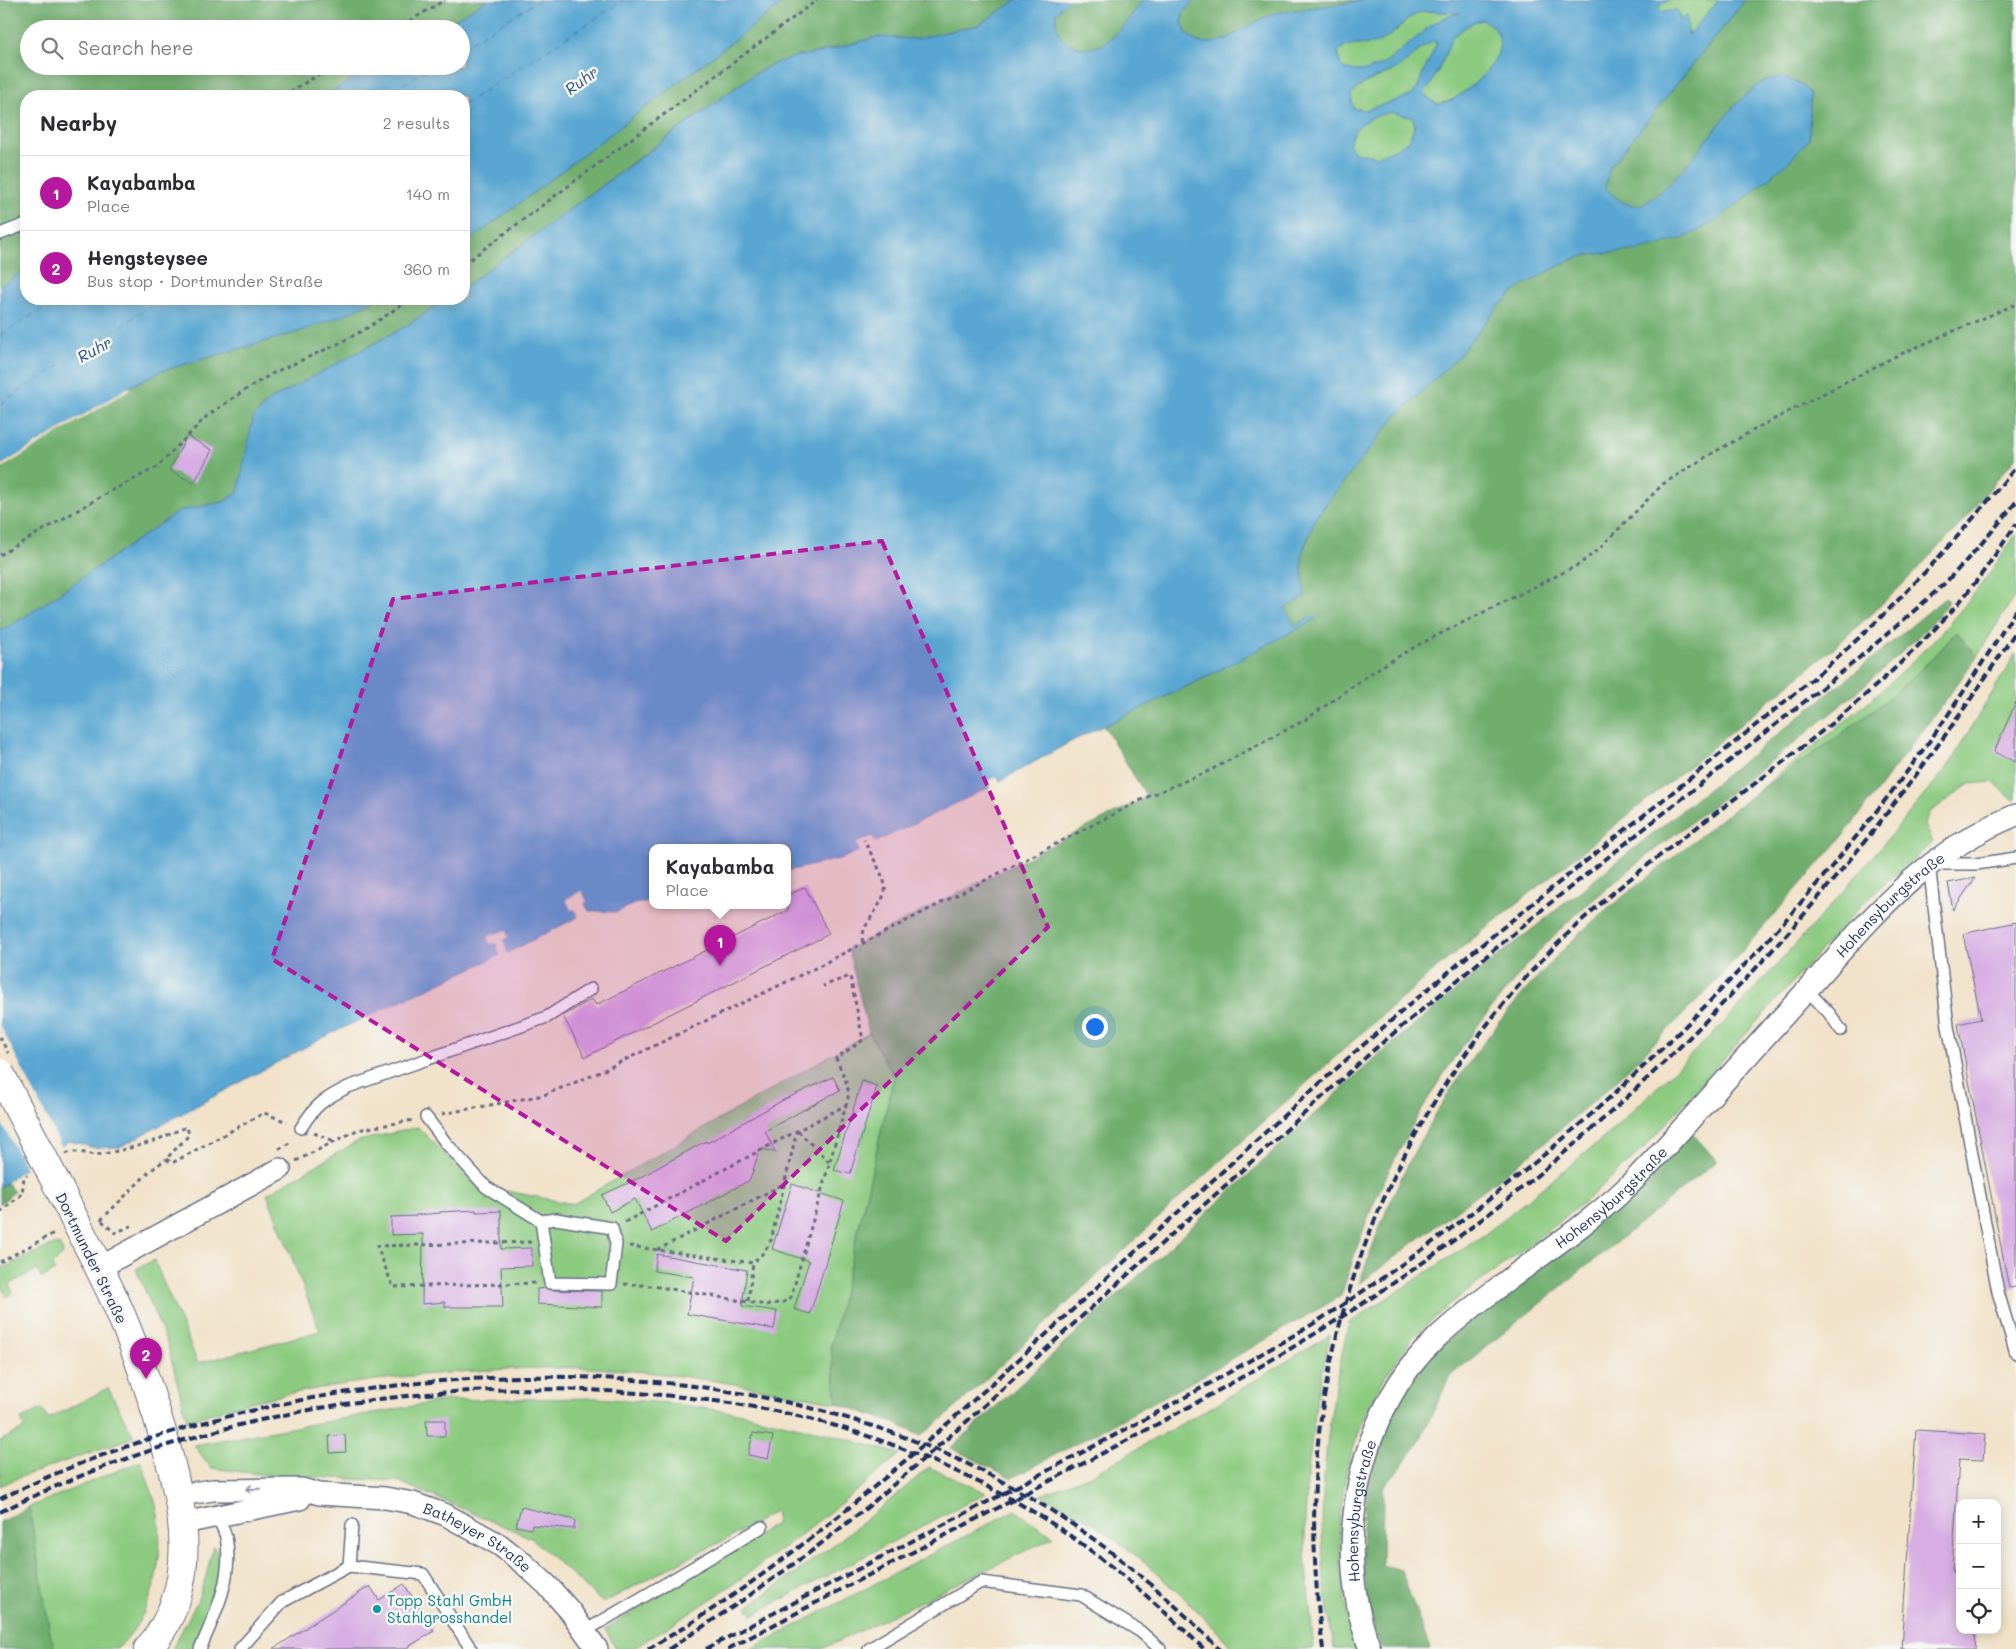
<!DOCTYPE html>
<meta charset="utf-8">
<style>
:root{--surface:#fff;--page:#f7f7f7;--text:#2b2b33;--muted:#7c7c81;--line:#e1e1e2;--accent:#b5179e}
body{margin:0;font-family:Mali,sans-serif;background:var(--page);color:var(--text)}
.controls{position:absolute;right:15px;bottom:15px;display:grid;overflow:hidden;border-radius:10px;box-shadow:0 2px 12px #0003}
.controls button{width:45px;height:45px;display:grid;place-items:center;padding:0;border:0;border-bottom:1px solid var(--line);background:var(--surface);color:var(--text);font:25px sans-serif}
.you{position:absolute;left:1094px;top:1026px;width:18px;height:18px;margin:-12px;border:4px solid #fff;border-radius:50%;background:#1a73e8;box-shadow:0 0 0 8px #1a73e833}
.badge{display:grid;place-items:center;width:32px;height:32px;border-radius:50%;background:var(--accent);color:#fff;font-size:16px;font-weight:700}
.pin{position:absolute;translate:-50% -41px;filter:drop-shadow(0 1px 2px #0008)}
.pin::after{content:'';position:absolute;top:26px;width:18px;height:15px;background:inherit;clip-path:polygon(0 0,100% 0,50% 100%)}
.popup{position:absolute;left:649px;top:844px;width:142px;height:65px;box-sizing:border-box;display:grid;place-content:center;border-radius:10px;background:var(--surface);filter:drop-shadow(0 1px 4px #0005);font-size:16px;white-space:nowrap;color:var(--muted)}
.popup b{font-size:19px;color:var(--text)}
.popup::after{content:'';position:absolute;left:50%;top:100%;margin-left:-10px;border:10px solid transparent;border-top-color:var(--surface)}
.list{margin:0;padding:0;list-style:none}
h2{display:flex;justify-content:space-between;align-items:center;height:65px;margin:0;padding:0 20px;font-size:21px}
h2 small{font-size:16px;font-weight:400;color:var(--muted)}
.list li{display:grid;grid-template-columns:32px 1fr auto;gap:15px;align-items:center;box-sizing:border-box;height:75px;padding:0 20px;border-top:1px solid var(--line)}
.list b{display:block;font-size:19px;white-space:nowrap}
.list p{margin:0;font-size:16px;white-space:nowrap;color:var(--muted)}
.list em{font-size:16px;font-style:normal;color:var(--muted)}
.icon{flex:none;width:28px;height:28px;fill:none;stroke:currentColor;stroke-width:2;stroke-linecap:round;stroke-linejoin:round}
.map{position:relative;flex:none;width:2016px;height:1649px;overflow:hidden}
.search{position:absolute;background:var(--surface);box-shadow:0 2px 12px #0003;left:20px;top:20px;width:450px;height:55px;display:flex;align-items:center;gap:12px;box-sizing:border-box;padding:0 18px;border-radius:28px;color:var(--muted);font-size:19px}
.panel{position:absolute;background:var(--surface);box-shadow:0 2px 12px #0003;left:20px;top:90px;width:450px;height:215px;border-radius:20px}
.map>svg:first-child{display:block}
</style>
<div class="map">
<svg width="2016" height="1649" viewBox="0 0 2016 1649">
<rect width="100%" height="100%" fill="#f6f6f2"/>
<filter id="ink" filterUnits="userSpaceOnUse"><feTurbulence type="fractalNoise" baseFrequency=".02" numOctaves="2"/><feDisplacementMap in="SourceGraphic" scale="10" xChannelSelector="R" yChannelSelector="G"/><feConvolveMatrix kernelMatrix="1 2 1 2 8 2 1 2 1" color-interpolation-filters="sRGB"/></filter>
<filter id="wash" filterUnits="userSpaceOnUse"><feTurbulence type="fractalNoise" baseFrequency=".0096" numOctaves="4" result="noise"/><feDisplacementMap in="SourceGraphic" scale="20" xChannelSelector="R" yChannelSelector="G"/><feGaussianBlur stdDeviation="1.12" result="paint"/><feColorMatrix in="noise" values="0 0 0 0 0 0 0 0 0 0 0 0 0 0 0 0 0 1.4 0 .05"/><feComposite in="paint" operator="in"/></filter>
<g filter="url(#wash)">
<rect width="100%" height="100%" fill="#f1e2c9"/>
<g fill="#8cca80" stroke="#547c6f">
<path d="M1669,0H1719L1688,36L1686,15L1681,21L1662,12L1658,7Z"/>
<path d="M1424,11L1463,12L1434,23L1386,63L1366,71L1346,70L1340,64L1338,51L1346,45H1360L1396,31L1413,14Z"/>
<path d="M1483,20C1487,23 1494,26 1496,30C1513,55 1472,88 1452,100C1447,102 1442,103 1437,104L1428,98L1424,92L1430,86L1443,61L1451,37L1474,22Z"/>
<path d="M1436,41V46L1424,70L1417,89L1410,96L1365,110L1353,108L1351,95C1364,79 1384,77 1401,66C1414,57 1421,45 1436,41Z"/>
<path d="M1391,112L1413,118L1415,126L1409,139L1400,147L1378,156L1356,153L1349,144C1355,122 1371,117 1391,112Z"/>
<path d="M2016,534V594L1977,656L1956,632C1897,703 1812,755 1737,808C1801,755 1871,705 1929,645C1962,612 1991,573 2016,534Z"/>
<path d="M2016,653V799L2013,800L1993,782L1969,784L1930,812L1925,825L1933,842L1866,900L1643,1149L1591,1196L1540,1237L1449,1305L1413,1337L1384,1379L1365,1415L1347,1467L1339,1523L1342,1580L1350,1629L1356,1649H1334C1330,1620 1324,1591 1323,1562C1319,1482 1330,1401 1349,1323L1484,1235L1606,1136L1723,1024L1843,892L1947,768Z"/>
<path d="M869,1033L894,1076L831,1346L837,1403C758,1387 678,1373 597,1368C562,1367 526,1368 492,1370C413,1374 336,1383 259,1400C235,1405 211,1414 187,1421L168,1346L136,1269L154,1260L198,1363L320,1331L267,1194L358,1141L418,1127L480,1189L486,1187L573,1204Z"/>
<path d="M59,1244L63,1251L62,1256L52,1266L55,1271L42,1278L36,1270L10,1284L13,1293L7,1297L0,1284V1269L50,1246Z"/>
<path d="M1330,1335L1317,1396L1307,1479L1305,1524V1557L1314,1649H1233C1194,1604 1140,1555 1091,1522C1075,1512 1057,1504 1041,1495L1093,1474L1220,1402Z"/>
<path d="M108,1388L134,1437L18,1478L0,1486V1441L25,1428L21,1419L42,1409L48,1419Z"/>
<path d="M597,1398L669,1403L744,1414L833,1435L900,1454C816,1526 727,1593 632,1649H616L605,1629L777,1523L775,1511L735,1535L678,1563L603,1603L531,1538L397,1481L265,1475L211,1468L194,1445L447,1400Z"/>
<path d="M141,1461C147,1481 158,1503 159,1523C163,1570 151,1616 117,1649H55L50,1634L29,1507Z"/>
<path d="M929,1467L986,1493L752,1615L747,1607C812,1562 870,1519 929,1467Z"/>
<path d="M1015,1510L1054,1537L822,1649H751Z"/>
<path d="M213,1546C235,1568 205,1625 196,1649H172L197,1602L206,1576Z"/>
</g>
<g fill="#71ae6e" stroke="#466e66">
<path d="M0,0H487L439,29H29V66H376L324,96H26V270L0,286Z"/>
<path d="M787,0H1017L978,25L916,39L877,37L773,64L753,75L692,119L464,287V245Z"/>
<path d="M1069,0H1143C1129,17 1111,51 1084,48C1079,48 1074,45 1069,43C1056,39 1056,24 1056,13Z"/>
<path d="M1194,0H1367L1275,13L1254,23L1225,40L1212,43L1197,42L1187,34L1182,24L1183,13Z"/>
<path d="M1745,0H2016V457L1957,528L1898,589L1836,646L1707,752L1450,957L1364,1031L1185,1193L953,1410L921,1436L897,1424L837,1403L831,1346L894,1076L869,1033L848,949L1147,797L1104,726L1200,680L1315,619L1313,616L1295,627L1285,608L1302,570V553L1316,517L1395,417L1457,358L1498,307L1517,290L1547,272L1569,261L1587,255L1612,252L1809,139L1810,95L1801,84C1794,83 1774,78 1767,80C1758,83 1750,92 1743,98C1712,127 1680,185 1644,203C1630,211 1613,197 1605,187L1610,167Z"/>
<path d="M376,299H447L406,326L270,400L259,410L238,492L226,501L179,511L22,619L0,631V466L129,387L161,371L295,333L342,316Z"/>
<path d="M1945,598L1949,601C1931,627 1906,648 1883,669C1837,710 1788,748 1740,785C1681,830 1620,874 1566,924C1543,945 1523,970 1503,994C1452,1055 1411,1121 1378,1194C1363,1227 1352,1262 1341,1296L1204,1375L1012,1478L951,1448L1381,1053L1467,981L1857,671Z"/>
<path d="M1956,632L1977,656L1945,701L1843,836L1709,989L1615,1082L1536,1150L1359,1284C1369,1256 1379,1227 1391,1200C1435,1101 1499,1013 1575,938C1603,911 1635,887 1666,863C1690,844 1713,825 1737,807C1813,752 1896,704 1956,632Z"/>
<path d="M1692,1133L1717,1161L1450,1376L1418,1444L1383,1489L1382,1565L1401,1570L1430,1649H1381C1356,1575 1355,1502 1386,1430C1390,1421 1393,1410 1398,1402C1409,1383 1422,1366 1436,1350Z"/>
<path d="M7,1183L14,1192L0,1204V1187Z"/>
<path d="M29,1507L50,1634L55,1649H0V1522Z"/>
</g>
<g fill="#58a6d1" stroke="#3a6a98" fill-rule="evenodd">
<path d="M487,0H787L464,245V96H324L376,66H461V29H439Z"/>
<path d="M1017,0H1069L1056,13C1056,24 1056,39 1069,43C1074,45 1079,48 1084,48C1111,51 1129,17 1143,0H1194L1183,13L1182,24L1187,34L1197,42L1212,43L1225,40L1254,23L1275,13L1367,0H1669L1658,7L1662,12L1677,10L1681,20L1687,14L1688,35L1719,0H1745L1610,167L1605,187C1613,197 1630,211 1644,203C1674,188 1709,135 1732,109C1742,98 1754,86 1767,80C1784,73 1800,82 1810,94L1809,139L1788,162L1750,194L1716,221L1684,238L1641,250L1587,255L1569,261L1547,272L1517,290L1498,307L1457,358L1395,417L1316,517L1302,553V570L1305,597L1285,608L1295,626L1313,616L1316,619L1200,680L1074,740L1000,781L998,776L988,780L990,787L876,842L872,836L856,843L859,851L843,858L788,871V847H652V900L634,904L617,912L589,911L584,903L587,901L582,892L566,899L571,910L575,908L578,917L507,953L502,940L508,937L506,930L487,937L490,944L496,942L500,955L330,1034L120,1147L95,1148L69,1141L19,1172L0,1187V631L22,619L179,511L226,501L238,492L253,418L270,400L406,326L447,299H464V287L753,75L773,64L797,56L818,53L877,37L916,39L978,25ZM1424,11L1460,13L1448,16L1434,23L1386,63L1366,71L1346,70L1340,64L1338,51C1353,40 1363,48 1379,42C1397,35 1405,16 1424,11ZM1483,20C1487,23 1494,26 1496,30C1512,56 1472,88 1452,100C1447,102 1442,103 1437,104L1428,98L1424,92L1430,86L1443,60L1452,37L1473,22ZM1436,41V46L1424,70L1417,89L1410,96L1365,110L1353,108L1351,95C1363,79 1383,77 1401,66C1413,58 1421,45 1436,41ZM1391,112L1413,118L1415,126L1409,139L1400,147L1378,156L1356,153L1349,144C1355,122 1371,117 1391,112Z"/>
<path d="M26,270V299H376L342,316L295,333L161,371L129,387L0,466V286Z"/>
</g>
<g fill="#f1e2c9">
<path d="M129,387L130,389L0,469V466Z"/>
<path d="M582,891L587,902L584,903L590,914L587,913L582,904L584,900L581,895L570,900L573,907H577L581,916L579,919L575,909L571,910L566,899Z"/>
<path d="M506,930L508,937L503,940L508,956L505,955L500,940L505,936L504,933L490,939L491,941H498L503,955L501,958L496,943L490,944L487,937Z"/>
<path d="M0,1025L62,1148L26,1170L0,1119Z"/>
</g>
<g fill="none" stroke-linecap="round" stroke-linejoin="round">
<g stroke="#305986" stroke-width="1" stroke-dasharray="6 5" stroke-linecap="butt">
<path d="M461,48L539,0"/>
<path d="M384,96L433,66"/>
<path d="M464,104L624,0"/>
<path d="M0,335L58,299"/>
<path d="M0,404L163,299"/>
</g>
</g>
<g id="blocks">
<g fill="#d7ade3">
<path d="M187,436L212,450L194,483L169,470Z"/>
<path d="M2016,702V762L1994,752Z"/>
<path d="M1975,878L1953,910L1948,883Z"/>
<path d="M805,887L829,934L585,1057L563,1016L592,999L596,1005L788,910V895Z"/>
<path d="M2016,922V1287L2009,1288L1958,1024L1981,1019L1963,934Z"/>
<path d="M833,1077L840,1090L765,1131L776,1153L760,1148L750,1180L652,1232L635,1199L610,1212L602,1195L637,1179L706,1141L707,1143L785,1099Z"/>
<path d="M862,1081L877,1086L850,1174L834,1170Z"/>
<path d="M792,1184L844,1201L810,1314L794,1309L809,1261L772,1249Z"/>
<path d="M476,1210V1212L501,1211V1249L532,1248V1266L501,1267L503,1307H445V1302L422,1304L423,1234L391,1235V1217L416,1216V1215L440,1213V1212Z"/>
<path d="M657,1254L747,1270L742,1306L777,1311L774,1329L687,1314L694,1277L654,1271Z"/>
<path d="M545,1288L550,1290L602,1291V1307L537,1304V1289Z"/>
<path d="M426,1420H445V1436H427Z"/>
<path d="M1916,1430L1985,1434L1983,1460L1959,1459L1952,1571H1960V1630H1976L1975,1649H1901Z"/>
<path d="M753,1433L773,1436L768,1459L748,1455Z"/>
<path d="M345,1435L346,1452L330,1453L329,1436Z"/>
<path d="M521,1507L575,1520L574,1529L532,1525L531,1529L516,1526Z"/>
<path d="M404,1584L434,1631L405,1649H273L370,1586L379,1600Z"/>
</g>
</g>
</g>
<g filter="url(#ink)">
<use href="#blocks" fill-opacity="0" stroke="#666e83" stroke-width="1"/>
<g fill="none" stroke-linecap="round" stroke-linejoin="round">
<g stroke="#666e83" stroke-width="14">
<g id="lane">
<path d="M0,234L26,224"/>
<path d="M2016,858L1976,864H1929L1948,1026L1998,1292L2016,1353"/>
<path d="M1807,990L1829,1013L1841,1030"/>
<path d="M426,1117L446,1143L486,1187L541,1221L550,1283L611,1284L616,1244L612,1228L556,1219L541,1221"/>
<path d="M301,1128C315,1105 324,1099 348,1087L547,1017L591,989"/>
<path d="M349,1566L352,1525"/>
<path d="M585,1631L762,1527"/>
<path d="M200,1649C215,1615 234,1576 226,1537C224,1530 220,1523 217,1516"/>
<path d="M240,1649L282,1602L349,1566L423,1574L471,1649"/>
<path d="M869,1649L981,1582L1081,1595L1141,1632L1160,1649"/>
</g>
</g>
<g stroke="#666e83" stroke-width="24">
<g id="street">
<path d="M99,1268L280,1169"/>
<path id="s1" d="M179,1495L213,1490L302,1489L319,1494L385,1498L413,1503L446,1515L500,1545L524,1564L547,1585L570,1611L597,1649"/>
<path d="M184,1523L300,1499"/>
<path id="s2" d="M1370,1649C1340,1568 1349,1473 1390,1398C1415,1351 1454,1321 1495,1290C1538,1257 1584,1227 1624,1190C1653,1162 1678,1133 1705,1103C1739,1065 1773,1028 1807,990C1871,918 1923,853 2016,815"/>
</g>
</g>
<g stroke="#666e83" stroke-width="30">
<path id="secondary" d="M68,1206C83,1237 100,1268 115,1301C134,1343 149,1388 162,1432C183,1505 203,1585 148,1649"/>
</g>
<g stroke="#666e83" stroke-width="3" stroke-dasharray="4 4" stroke-linecap="butt">
<path d="M396,29L445,0"/>
<path d="M283,96L333,66"/>
<path d="M464,264L817,0"/>
<path d="M0,555L109,492L157,467L207,416L245,390L275,372L338,344L369,327L410,299"/>
<path d="M862,942L864,929L882,900L886,887L880,871L864,840"/>
<path d="M442,1114L544,1095L598,1073L813,969L1147,797L1209,771L1305,720L1377,669L1420,644L1578,565L1598,550L1663,484L1711,454L1761,426L1894,357L2016,304"/>
<path d="M798,1131L830,1163"/>
<path d="M314,1133L334,1141"/>
<path d="M279,1149L291,1142"/>
<path d="M66,1154C78,1148 89,1157 102,1154C119,1151 135,1147 151,1142C164,1138 174,1131 187,1127L189,1135L166,1159L172,1163L264,1113L287,1122"/>
<path d="M296,1161L357,1130L414,1120"/>
<path d="M0,1212L22,1194L24,1177L27,1175"/>
<path d="M101,1220L150,1171L166,1159"/>
<path d="M102,1221L115,1233L133,1225"/>
<path d="M625,1222L846,1105C853,1088 842,1074 836,1058L863,1040L850,976L823,986"/>
<path d="M531,1242L377,1246L393,1287L537,1283"/>
<path d="M629,1246L753,1263L765,1251L771,1240L797,1131"/>
<path d="M657,1250L784,1184"/>
<path d="M0,1262L56,1232"/>
<path d="M624,1284L653,1286L766,1305L784,1302L791,1297L846,1105"/>
<path d="M748,1301L753,1263"/>
</g>
<use href="#lane" stroke="#fff" stroke-width="11"/>
<use href="#street" stroke="#fff" stroke-width="21"/>
<use href="#secondary" stroke="#fff" stroke-width="28"/>
<g stroke="#1b2f5e" stroke-width="4" stroke-dasharray="8 4" stroke-linecap="butt">
<path d="M0,1499C266,1368 638,1332 917,1442C1032,1487 1134,1560 1219,1649"/>
<path d="M0,1512C197,1415 419,1376 637,1393C704,1398 771,1407 836,1426C890,1442 942,1463 992,1489C1072,1529 1140,1587 1204,1649"/>
<path d="M648,1649C793,1565 917,1452 1040,1340C1149,1239 1258,1137 1370,1039C1493,931 1624,833 1751,729C1781,704 1813,680 1842,653C1906,597 1962,533 2016,467"/>
<path d="M669,1649L743,1600L809,1553L870,1505L965,1423L1376,1048L1549,904L1852,664C1883,637 1915,611 1945,583C1970,557 1994,530 2016,502"/>
<path d="M706,1649C817,1590 928,1533 1039,1475C1110,1438 1180,1401 1249,1361C1271,1348 1294,1336 1316,1322C1556,1169 1764,969 1931,739C1961,697 1988,654 2016,610"/>
<path d="M728,1649C832,1594 936,1540 1040,1486C1159,1424 1278,1361 1389,1286C1641,1116 1852,885 2016,631"/>
<path d="M1323,1649C1312,1565 1310,1481 1324,1398C1357,1199 1465,1014 1620,887C1729,799 1849,722 1944,619C1972,590 1994,557 2016,524"/>
</g>
<g stroke="#666e83" stroke-width="30" stroke-linecap="butt">
<path id="secondary-bridge" d="M0,1073L68,1206"/>
</g>
<path stroke="#666e83" stroke-width="3" stroke-dasharray="4 4" stroke-linecap="butt" d="M0,1037L8,1053"/>
<use href="#secondary-bridge" stroke="#fff" stroke-width="28"/>
</g>
<defs><path id="oneway-shaft" d="M-6 0H5M1.5-3L5.5 0L1.5 3" fill="none" stroke-width="1.6" stroke-linecap="round" stroke-linejoin="round" transform="scale(1.25)"/></defs>
<use stroke="#8d97ae" href="#oneway-shaft" transform="translate(253 1489) rotate(179)"/>
</g>
<path fill="#b5179e" fill-opacity="0.2" stroke="#b5179e" stroke-width="4" stroke-dasharray="10 6" stroke-linejoin="round" d="M882,541L1048,927L726,1241L272,959L393,599Z"/>
<circle fill="#0f9aa8" stroke="#f6f6f2" stroke-width="2" cx="377" cy="1609" r="5"/>
<g text-anchor="middle" dominant-baseline="central" stroke-width="5" stroke-linejoin="round" paint-order="stroke">
<g font-size="15" fill="#1b2f5e" stroke="#f6f6f2">
<text stroke="none"><textPath href="#s2" startOffset="965">Hohensyburgstraße</textPath></text>
<text stroke="none"><textPath href="#s2" startOffset="560">Hohensyburgstraße</textPath></text>
<text transform="translate(92 1258) rotate(64)">Dortmunder Straße</text>
<text stroke="none"><textPath href="#s2" startOffset="141">Hohensyburgstraße</textPath></text>
<text stroke="none"><textPath href="#s1" startOffset="309">Batheyer Straße</textPath></text>
</g>
<g font-size="15" fill="#0d838f" stroke="#f6f6f2" text-anchor="start">
<text x="387" y="1600">Topp Stahl GmbH<tspan x="387" dy="17">Stahlgrosshandel</tspan></text>
</g>
<g font-size="16" font-style="italic" fill="#305986" stroke="#f6f6f2">
<text transform="translate(581 80) rotate(-36)">Ruhr</text>
<text transform="translate(94 349) rotate(-28)">Ruhr</text>
</g>
</g>
</svg>
<div class="controls">
<button>+</button>
<button>−</button>
<button><svg class="icon" aria-label="locate" viewBox="0 0 24 24"><circle cx="12" cy="12" r="6"/><path d="M12 2v4M12 18v4M2 12h4M18 12h4"/></svg></button>
</div>
<div class="you"></div>
<div class="pin badge" style="left:720px;top:966px">1</div>
<div class="popup"><b>Kayabamba</b>Place</div>
<div class="pin badge" style="left:146px;top:1379px">2</div>
<div class="search"><svg class="icon" aria-label="search" viewBox="0 0 24 24"><circle cx="10" cy="10" r="6"/><path d="M15 15l6 6"/></svg>Search here</div>
<section class="panel">
<h2>Nearby<small>2 results</small></h2>
<ul class="list">
<li><span class="badge">1</span><div><b>Kayabamba</b><p>Place</p></div><em>140 m</em></li>
<li><span class="badge">2</span><div><b>Hengsteysee</b><p>Bus stop · Dortmunder Straße</p></div><em>360 m</em></li>
</ul>
</section>
</div>
